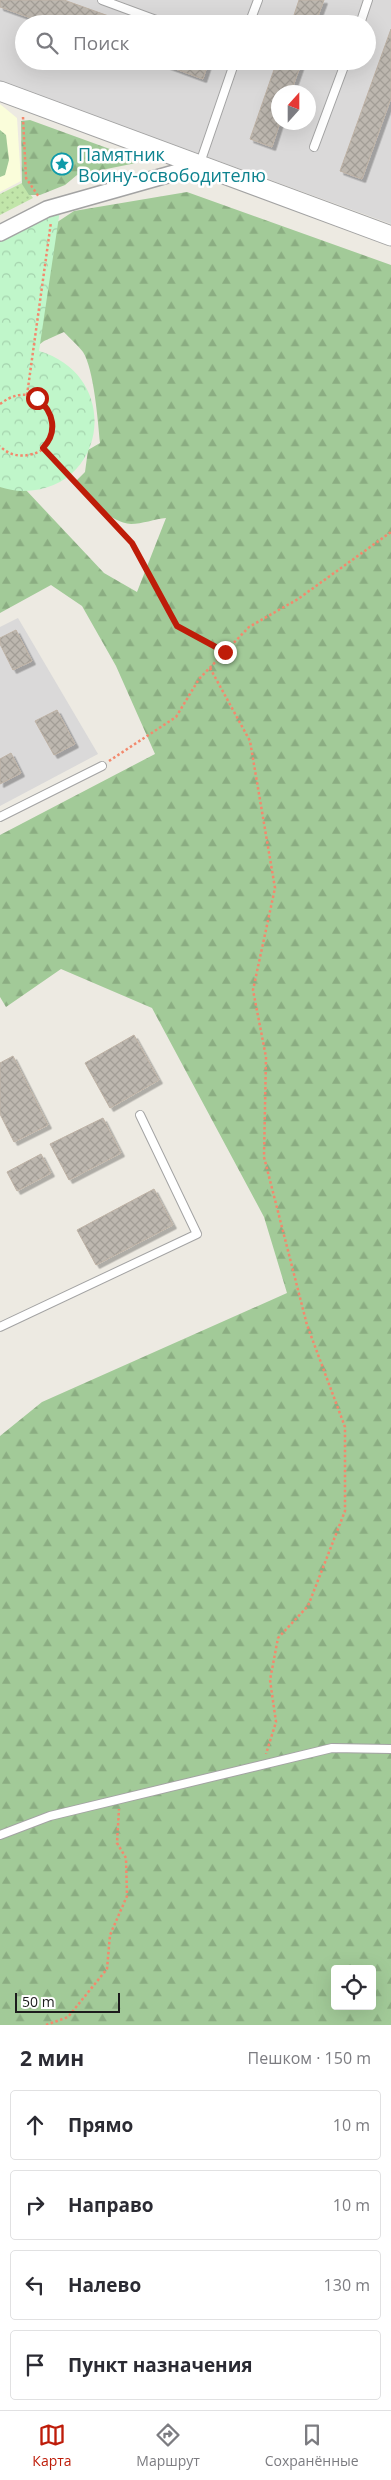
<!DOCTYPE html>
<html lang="ru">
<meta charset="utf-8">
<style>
:root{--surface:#fff;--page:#f7f7f7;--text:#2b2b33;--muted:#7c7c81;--line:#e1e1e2;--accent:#be1c09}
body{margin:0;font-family:"Open Sans",sans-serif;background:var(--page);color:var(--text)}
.controls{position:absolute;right:15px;bottom:15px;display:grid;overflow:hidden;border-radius:5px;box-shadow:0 5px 20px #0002}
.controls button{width:45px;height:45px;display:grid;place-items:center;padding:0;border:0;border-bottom:1px solid var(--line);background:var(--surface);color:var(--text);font:25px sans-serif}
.compass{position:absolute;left:271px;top:85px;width:45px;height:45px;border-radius:50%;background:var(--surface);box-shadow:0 5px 20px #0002;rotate:21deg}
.scale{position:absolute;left:15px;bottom:12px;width:105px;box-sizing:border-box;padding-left:5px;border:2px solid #1c1c1c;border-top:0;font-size:14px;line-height:18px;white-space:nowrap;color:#1c1c1c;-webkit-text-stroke:4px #fff;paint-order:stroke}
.stop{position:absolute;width:15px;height:15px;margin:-11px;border:4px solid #be1c09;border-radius:50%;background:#fff}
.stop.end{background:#be1c09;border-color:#fff;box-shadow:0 1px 5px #0008}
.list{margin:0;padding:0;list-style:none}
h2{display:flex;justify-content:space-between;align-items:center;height:65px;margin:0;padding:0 20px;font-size:21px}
h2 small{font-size:16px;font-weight:400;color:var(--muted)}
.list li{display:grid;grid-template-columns:32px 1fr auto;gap:15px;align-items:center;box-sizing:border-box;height:70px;margin:0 10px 10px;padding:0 10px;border:1px solid var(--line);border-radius:5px}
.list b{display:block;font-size:19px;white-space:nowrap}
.list em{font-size:16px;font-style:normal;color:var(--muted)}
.icon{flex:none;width:28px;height:28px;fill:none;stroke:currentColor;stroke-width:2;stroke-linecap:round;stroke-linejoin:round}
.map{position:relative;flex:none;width:391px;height:2025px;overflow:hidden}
.search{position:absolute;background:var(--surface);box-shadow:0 5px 20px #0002;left:15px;right:15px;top:15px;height:55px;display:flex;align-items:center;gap:12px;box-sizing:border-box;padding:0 18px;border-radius:28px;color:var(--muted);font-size:19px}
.sheet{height:385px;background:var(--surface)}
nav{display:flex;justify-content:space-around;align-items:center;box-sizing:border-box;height:70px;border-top:1px solid var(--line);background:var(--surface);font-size:14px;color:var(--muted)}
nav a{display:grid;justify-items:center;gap:2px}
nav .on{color:var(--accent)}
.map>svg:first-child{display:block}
</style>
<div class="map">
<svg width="391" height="2025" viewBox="0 0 391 2025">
<defs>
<pattern id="grass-dots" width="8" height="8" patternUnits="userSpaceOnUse" patternTransform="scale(1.25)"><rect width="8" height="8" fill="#c1e5a9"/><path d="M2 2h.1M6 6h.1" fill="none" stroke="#a5c491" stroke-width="1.8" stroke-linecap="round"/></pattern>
<pattern id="forest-firs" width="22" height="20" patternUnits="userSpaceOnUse" patternTransform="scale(1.25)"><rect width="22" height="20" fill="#a2ca98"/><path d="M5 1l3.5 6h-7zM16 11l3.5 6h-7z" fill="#8bad82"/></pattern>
<pattern id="park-crowns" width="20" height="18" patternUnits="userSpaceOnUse" patternTransform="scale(1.25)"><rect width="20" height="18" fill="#c0f6ca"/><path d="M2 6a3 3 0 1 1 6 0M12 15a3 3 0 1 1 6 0" fill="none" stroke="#a4d2ad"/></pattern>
<pattern id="building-cross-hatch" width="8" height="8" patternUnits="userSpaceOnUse" patternTransform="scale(1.25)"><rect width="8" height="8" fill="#bdb7af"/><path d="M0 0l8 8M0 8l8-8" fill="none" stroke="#a29d96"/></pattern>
<filter id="shadow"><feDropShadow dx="3.5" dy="3.5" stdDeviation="0" flood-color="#0004"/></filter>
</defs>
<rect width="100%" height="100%" fill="#edeae2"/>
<g fill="#dad9d9" fill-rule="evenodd">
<path d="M0,0H391V224L0,81ZM24,24H367V61H24ZM278,92H308V122H278Z"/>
<path d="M18,618L98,754L0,806V627Z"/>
</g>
<path fill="#fafdda" d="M0,104L17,118L21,181L0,192Z"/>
<path fill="url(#grass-dots)" d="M22,183L33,198L0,215V194Z"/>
<g fill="url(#forest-firs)" fill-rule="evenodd">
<path d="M30,120L129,156L136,163L77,175L65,185L40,195H29L22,184L21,121Z"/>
<path d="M0,130L6,135L9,160L5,175L0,177Z"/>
<path d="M187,192L391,265V2025H0V1436L42,1402L287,1293L264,1217L152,1008L61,969L6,1007L0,997V835L155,754L116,666L82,606L51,585L0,613V483L25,489L104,573L137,592L166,518C155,519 142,524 131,524C111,523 85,497 74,483L85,472L88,450L100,443C98,422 94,369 83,352C78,345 70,339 64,332L44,341L19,360L21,246L74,211ZM335,1969H372V2006H335Z"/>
</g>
<path fill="url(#park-crowns)" d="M60,210L39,351C123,376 107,491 23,491C15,491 7,489 0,487V242Z"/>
<g fill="url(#building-cross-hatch)" stroke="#beb2a5" filter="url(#shadow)">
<path d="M0,0H64L131,24H48L0,7Z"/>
<path d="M299,0H324L315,24H291Z"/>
<path d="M391,29V98L362,179L340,171Z"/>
<path d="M154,61H209L203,79Z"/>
<path d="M277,61H302L291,92H278V122H280L272,147L250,139Z"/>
<path d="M16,630L32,661L13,670L0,644V638Z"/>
<path d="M57,710L75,744L54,755L35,721Z"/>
<path d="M11,753L21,773L0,784V759Z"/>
<path d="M134,1035L159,1080L110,1108L85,1063Z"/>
<path d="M13,1056L48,1125L14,1142L0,1114V1063Z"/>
<path d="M103,1118L121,1153L69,1180L50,1144Z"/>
<path d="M41,1154L51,1173L17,1191L7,1172Z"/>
<path d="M154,1189L173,1225L96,1265L77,1230Z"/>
</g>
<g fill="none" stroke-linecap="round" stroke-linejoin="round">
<g stroke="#a3a3a3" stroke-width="10">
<g id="service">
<path d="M102,0L167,24"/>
<path d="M249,24L258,0"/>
<path d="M360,24L368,0"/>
<path d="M314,147L346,61"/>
<path d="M199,166L235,61"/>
<path d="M0,817L102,766"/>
<path d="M0,1327L197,1234L140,1115"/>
<path d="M0,1835L50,1816L332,1748L391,1749"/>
</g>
</g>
<g stroke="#a3a3a3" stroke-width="18">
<path id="minor" d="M0,233L47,209L199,166"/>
</g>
<g stroke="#a3a3a3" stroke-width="21">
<path id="tertiary" d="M0,91L391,236"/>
</g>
<g stroke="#f3896d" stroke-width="2.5" stroke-dasharray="2.5 2.5" stroke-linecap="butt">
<path d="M23,117L26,178L39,197"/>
<path d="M27,395L51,222"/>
<path d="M0,404C47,368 76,448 28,455C18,457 7,454 0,446"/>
<path d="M43,448L132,543L177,626L224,652"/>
<path d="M210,668L250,741L275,888L253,990L266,1057L264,1157L307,1325L345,1427V1511L308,1606L278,1638L270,1680L276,1722L266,1754"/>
<path d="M109,761L176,717L199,679L249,627L298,599L391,532"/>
<path d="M46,2025L68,2017L107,1969L110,1935L127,1896L126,1858L117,1843L119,1809"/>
</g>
<use href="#service" stroke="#fff" stroke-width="8"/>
<use href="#minor" stroke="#fff" stroke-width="15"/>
<use href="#tertiary" stroke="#fff" stroke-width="19"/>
</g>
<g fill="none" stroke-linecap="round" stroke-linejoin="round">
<path stroke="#be1c09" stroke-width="6" d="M37,398C54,412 58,432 43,448L132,543L177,626L225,652"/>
</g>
<defs>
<g id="sight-ring" transform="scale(1.125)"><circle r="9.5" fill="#fff" stroke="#0f9aa8" stroke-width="1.5"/><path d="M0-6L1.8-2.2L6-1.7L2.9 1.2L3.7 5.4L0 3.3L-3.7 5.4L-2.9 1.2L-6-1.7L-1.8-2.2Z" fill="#0f9aa8"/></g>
</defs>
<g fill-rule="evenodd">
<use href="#sight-ring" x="62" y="164"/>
</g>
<g text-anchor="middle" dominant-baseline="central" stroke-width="5" stroke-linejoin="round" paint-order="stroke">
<g font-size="18" fill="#0d838f" stroke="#fff" text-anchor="start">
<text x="78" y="154">Памятник<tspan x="78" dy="21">Воину-освободителю</tspan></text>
</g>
</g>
</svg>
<div class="controls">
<button><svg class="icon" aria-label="locate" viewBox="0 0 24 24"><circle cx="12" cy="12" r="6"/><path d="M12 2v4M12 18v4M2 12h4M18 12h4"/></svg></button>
</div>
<svg class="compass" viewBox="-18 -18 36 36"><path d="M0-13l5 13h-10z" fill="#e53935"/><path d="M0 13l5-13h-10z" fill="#7c7c81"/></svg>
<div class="scale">50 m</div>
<div class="stop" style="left:37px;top:398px"></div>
<div class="stop end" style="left:225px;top:652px"></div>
<div class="search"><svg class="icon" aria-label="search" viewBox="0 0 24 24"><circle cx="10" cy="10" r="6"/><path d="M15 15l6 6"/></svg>Поиск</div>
</div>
<section class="sheet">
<h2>2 мин<small>Пешком · 150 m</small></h2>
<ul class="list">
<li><svg class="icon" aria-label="ahead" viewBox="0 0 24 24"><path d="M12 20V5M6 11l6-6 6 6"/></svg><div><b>Прямо</b></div><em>10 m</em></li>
<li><svg class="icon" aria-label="right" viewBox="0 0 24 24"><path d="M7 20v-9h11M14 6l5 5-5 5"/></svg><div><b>Направо</b></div><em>10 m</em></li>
<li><svg class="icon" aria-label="left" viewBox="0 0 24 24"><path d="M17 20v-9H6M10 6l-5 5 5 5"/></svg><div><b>Налево</b></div><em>130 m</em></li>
<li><svg class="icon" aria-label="arrive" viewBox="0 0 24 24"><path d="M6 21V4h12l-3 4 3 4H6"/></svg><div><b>Пункт назначения</b></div></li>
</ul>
</section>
<nav>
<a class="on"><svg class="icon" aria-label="map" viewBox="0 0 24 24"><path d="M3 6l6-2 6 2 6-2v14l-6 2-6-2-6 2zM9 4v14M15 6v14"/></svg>Карта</a>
<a><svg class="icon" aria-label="directions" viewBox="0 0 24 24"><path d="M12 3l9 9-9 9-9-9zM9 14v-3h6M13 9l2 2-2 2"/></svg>Маршрут</a>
<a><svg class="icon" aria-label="saved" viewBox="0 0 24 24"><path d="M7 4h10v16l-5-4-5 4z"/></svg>Сохранённые</a>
</nav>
